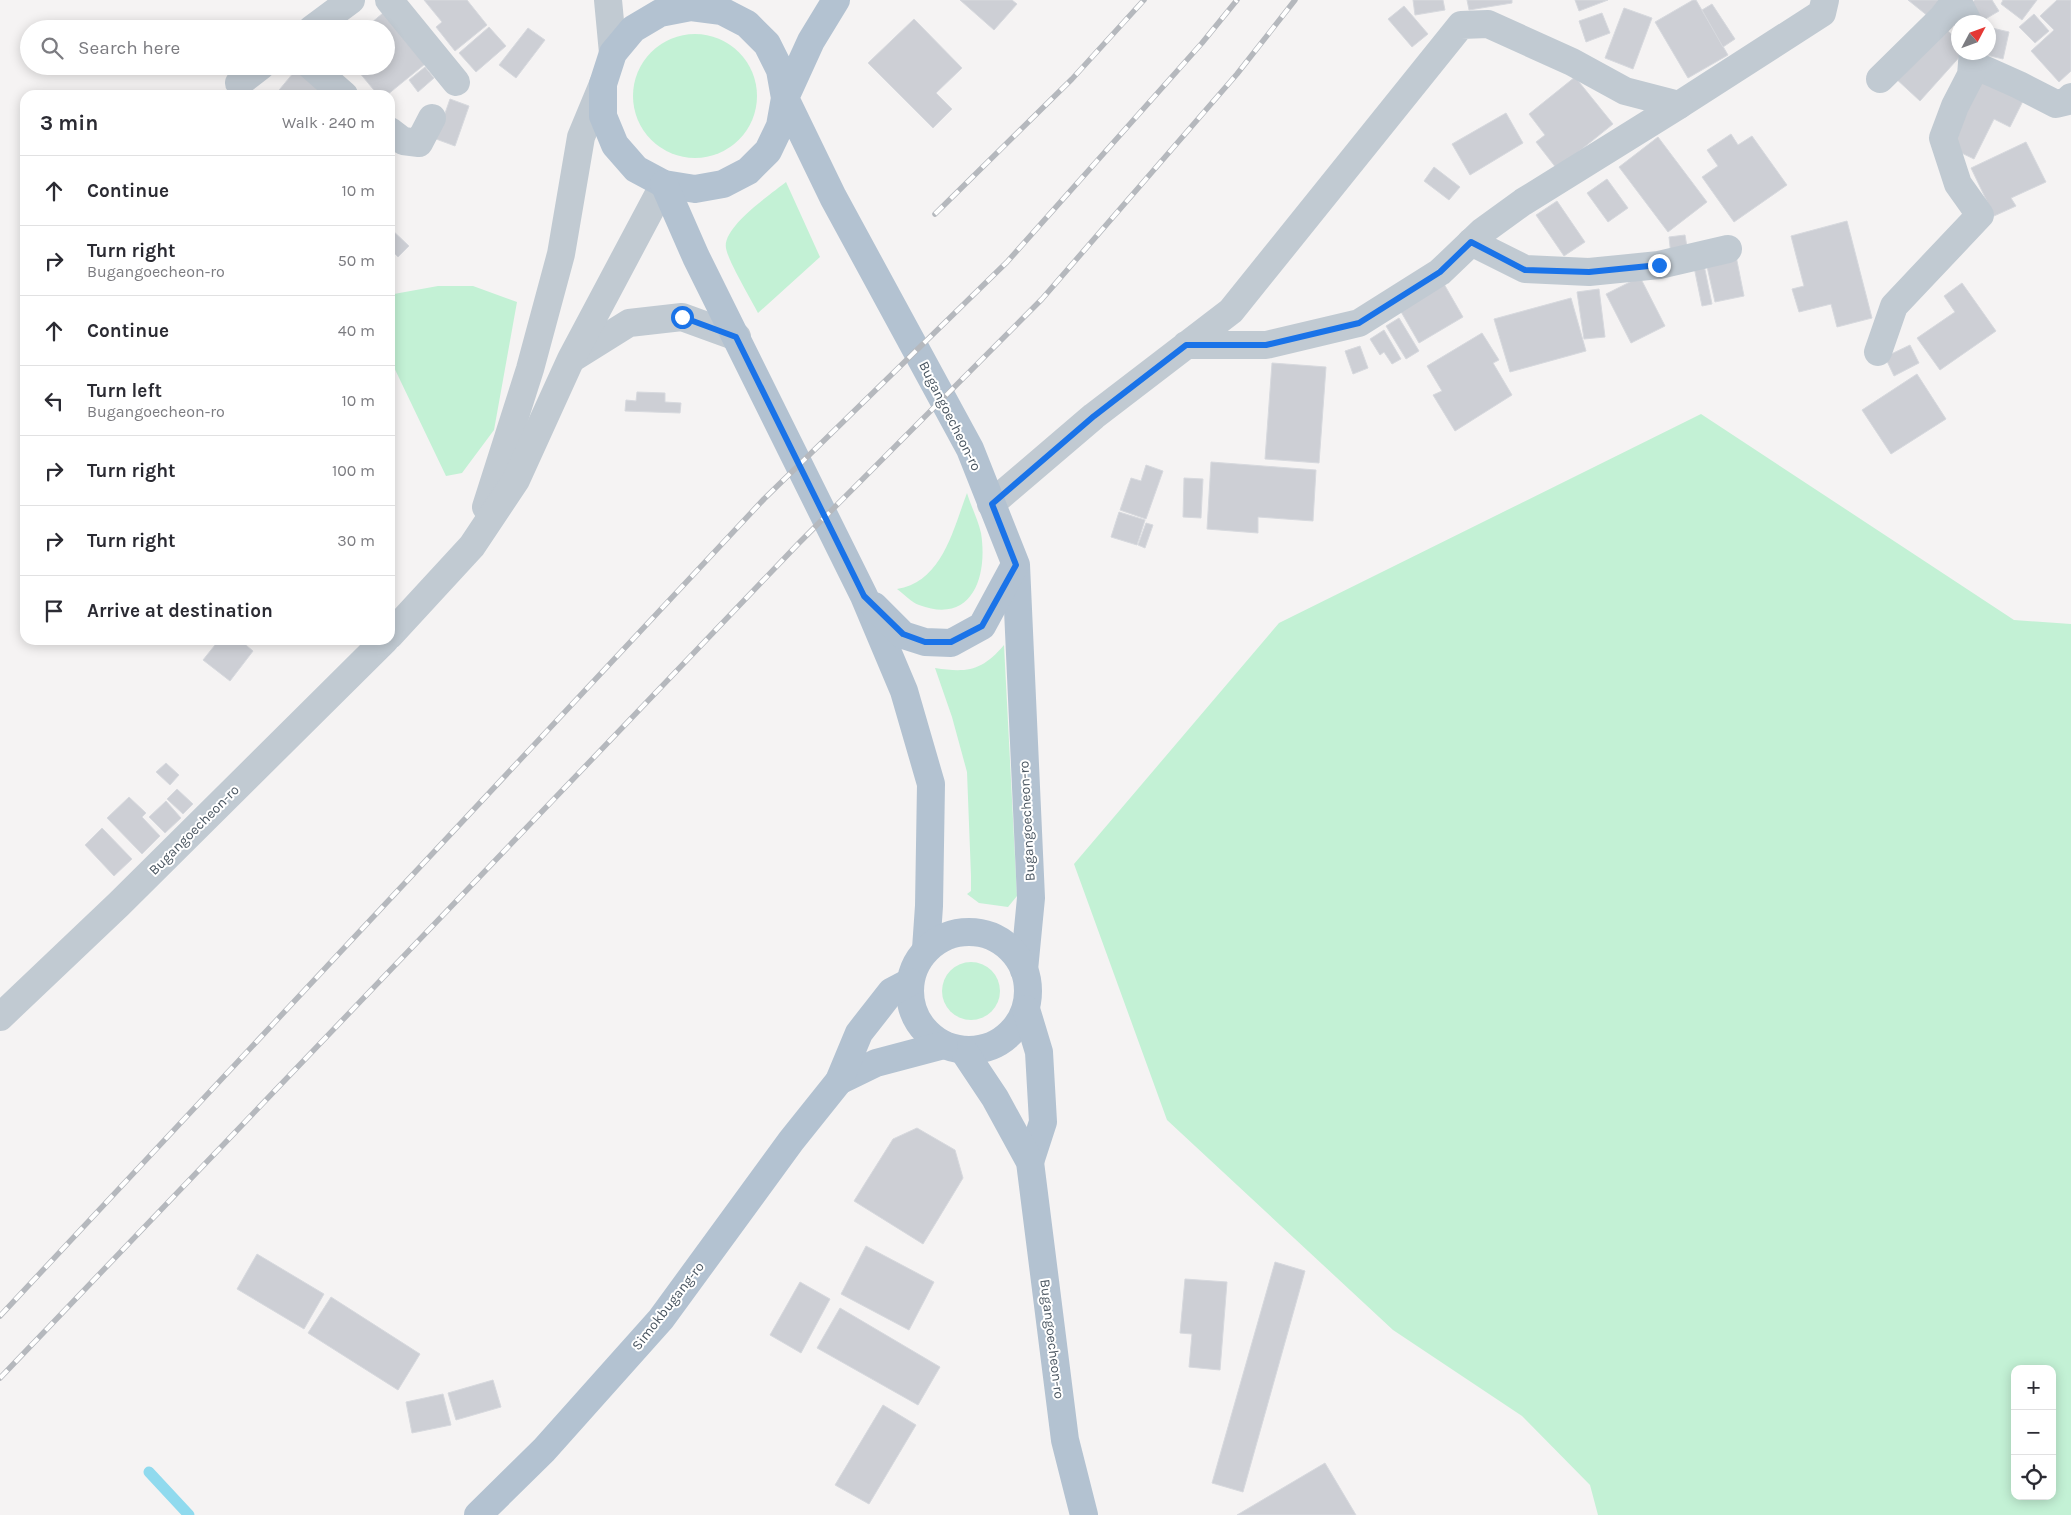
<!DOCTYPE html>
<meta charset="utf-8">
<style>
:root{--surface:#fff;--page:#f2f2f3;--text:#2b2b33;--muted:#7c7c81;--line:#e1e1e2}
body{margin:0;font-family:Karla,sans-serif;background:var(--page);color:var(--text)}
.controls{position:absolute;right:15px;bottom:15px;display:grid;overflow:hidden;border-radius:10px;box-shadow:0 2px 12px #0003}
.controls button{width:45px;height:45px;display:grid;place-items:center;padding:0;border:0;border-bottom:1px solid var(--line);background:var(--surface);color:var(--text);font:25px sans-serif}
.compass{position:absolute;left:1951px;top:15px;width:45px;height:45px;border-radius:50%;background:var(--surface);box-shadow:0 2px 12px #0003;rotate:49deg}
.stop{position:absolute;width:15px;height:15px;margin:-11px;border:4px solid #1a73e8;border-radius:50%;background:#fff}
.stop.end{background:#1a73e8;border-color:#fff;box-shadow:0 1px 5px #0008}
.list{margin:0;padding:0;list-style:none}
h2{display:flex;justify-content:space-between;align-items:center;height:65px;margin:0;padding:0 20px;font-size:21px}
h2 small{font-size:16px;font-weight:400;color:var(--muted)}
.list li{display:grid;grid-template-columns:32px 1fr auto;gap:15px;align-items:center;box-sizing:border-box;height:70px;padding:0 20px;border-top:1px solid var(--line)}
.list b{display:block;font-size:19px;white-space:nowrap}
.list p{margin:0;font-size:16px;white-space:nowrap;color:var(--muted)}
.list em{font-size:16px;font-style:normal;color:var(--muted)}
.icon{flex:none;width:28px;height:28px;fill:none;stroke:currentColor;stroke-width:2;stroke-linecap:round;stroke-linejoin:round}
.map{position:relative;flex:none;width:2071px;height:1515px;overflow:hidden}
.search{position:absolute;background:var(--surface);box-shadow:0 2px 12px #0003;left:20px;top:20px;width:375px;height:55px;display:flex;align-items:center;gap:12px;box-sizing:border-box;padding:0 18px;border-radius:28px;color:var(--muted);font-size:19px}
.panel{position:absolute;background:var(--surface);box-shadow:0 2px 12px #0003;left:20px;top:90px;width:375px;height:555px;border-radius:15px}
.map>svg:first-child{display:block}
</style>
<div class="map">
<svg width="2071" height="1515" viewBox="0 0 2071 1515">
<rect width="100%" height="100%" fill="#f5f3f3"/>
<g fill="#c3f1d5" fill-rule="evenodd">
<circle cx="695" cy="96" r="62"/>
<path d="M786,182L820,257L758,313C751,299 728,261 726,248C722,227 771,194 786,182Z"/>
<path d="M390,280L394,294L438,286H473L517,302L494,430L462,473L446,476L390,359Z"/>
<path d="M1701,414L2014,620L2071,624V1515H1598L1590,1485L1522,1416L1393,1330L1167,1120L1074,864L1279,623ZM2015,1369H2052V1496H2015Z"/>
<path d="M967,493C971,506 978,520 981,533C988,577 972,625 919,605C911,602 904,594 897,589C942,582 953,530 967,493Z"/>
<path d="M1004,645L1017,896L1008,907L979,903L967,894L971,891V876L967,772L952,717L935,668C967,673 982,671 1004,645Z"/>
<circle cx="971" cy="991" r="29"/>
</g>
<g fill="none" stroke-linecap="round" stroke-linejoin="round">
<path stroke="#90daee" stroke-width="11" d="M149,1472L189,1515"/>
</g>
<g fill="#cdcfd5" stroke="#d7d9de">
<path d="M424,0H467L487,25L455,51L436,27L442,22Z"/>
<path d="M960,0H1012L1017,4L994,30Z"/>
<path d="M1413,0H1443L1445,10L1415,15Z"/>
<path d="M1467,0H1512V3L1469,10Z"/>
<path d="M1575,0H1608L1579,11Z"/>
<path d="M1693,0H1696L1728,55L1688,78L1655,22Z"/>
<path d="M1908,0H1948L1934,21Z"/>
<path d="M1975,0H1992L1999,11L1982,21L1971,3Z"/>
<path d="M2003,0H2037L2022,20L2001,4Z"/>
<path d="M2057,0H2071V71L2059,82L2031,51L2054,30L2040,16Z"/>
<path d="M1712,4L1735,39L1723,47L1702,10Z"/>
<path d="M1404,6L1428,34L1412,47L1388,19Z"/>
<path d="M1624,8L1652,18L1633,69L1605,58Z"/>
<path d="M383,13L425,64L387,95H378L354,66H386V29H364Z"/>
<path d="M1602,13L1610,33L1586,42L1579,21Z"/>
<path d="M2034,14L2049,31L2035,43L2019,27Z"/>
<path d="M914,19L962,68L936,93L952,109L933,128L868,63Z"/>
<path d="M1940,24L1958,40V52H1964L1920,101L1893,76Z"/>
<path d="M489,27L506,46L476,72L459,53Z"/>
<path d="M528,28L545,40L516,78L499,65Z"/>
<path d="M1992,28L2009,32L2003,59L1986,55L1988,52Z"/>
<path d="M299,66L334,95H275Z"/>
<path d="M425,67L434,78L418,92L409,80Z"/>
<path d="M1575,77L1613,124L1557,169L1536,142L1545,135L1529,114Z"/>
<path d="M1982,79L2024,99L2010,127L1994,119L1974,159L1949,147Z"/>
<path d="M450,99L469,106L455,146L436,139Z"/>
<path d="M1506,113L1523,143L1470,175L1452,144Z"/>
<path d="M1731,134L1738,145L1752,136L1787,185L1734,222L1702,177L1718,166L1707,150Z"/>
<path d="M1658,137L1707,202L1668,232L1619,167Z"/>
<path d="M2026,142L2046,182L2011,198L2016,206L1994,216L1971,168Z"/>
<path d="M1434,167L1460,187L1449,200L1424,181Z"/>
<path d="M1607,179L1628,208L1608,222L1587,193Z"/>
<path d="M1557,201L1585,242L1564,256L1536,215Z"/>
<path d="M1847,221L1872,318L1837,327L1831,304L1799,312L1792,289L1804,286L1791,236Z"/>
<path d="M390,228L409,246L398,257L390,249Z"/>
<path d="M1685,235L1688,253L1671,256L1669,237Z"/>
<path d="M1736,256L1744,296L1715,302L1706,262Z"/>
<path d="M1704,265L1712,304L1702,306L1694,267Z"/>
<path d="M1640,277L1665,326L1631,343L1606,294Z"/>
<path d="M1962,283L1996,331L1940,370L1917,338L1955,312L1944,296Z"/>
<path d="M1444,284L1463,317L1419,343L1400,310Z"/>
<path d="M1599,289L1605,337L1584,339L1577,292Z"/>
<path d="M1571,298L1586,351L1510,372L1494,319Z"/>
<path d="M1399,318L1419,351L1406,359L1386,326Z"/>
<path d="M1384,330L1401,359L1392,364L1384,352L1380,355L1370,339Z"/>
<path d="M1482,333L1499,360L1493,363L1512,395L1455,431L1433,395L1442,391L1427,366Z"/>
<path d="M1910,345L1919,363L1894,376L1885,357Z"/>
<path d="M1360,346L1368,368L1353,374L1345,351Z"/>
<path d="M1272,363L1326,367L1319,463L1265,459Z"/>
<path d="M1917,374L1946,419L1891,454L1862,410Z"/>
<path d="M637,392L665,393V402L681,403L680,413L625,411L626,400L636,401Z"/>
<path d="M1211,462L1316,470L1313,521L1258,517V533L1207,529Z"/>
<path d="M1146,465L1163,471L1146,519L1120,510L1131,478L1141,481Z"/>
<path d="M1184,478L1203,479L1201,518L1183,517Z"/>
<path d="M1119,512L1145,520L1137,545L1111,537Z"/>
<path d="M1146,523L1153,525L1145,548L1138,545Z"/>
<path d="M219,640H240L253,651L230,681L203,660Z"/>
<path d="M166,763L179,775L170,785L156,772Z"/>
<path d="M177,789L193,804L183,814L167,799Z"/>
<path d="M129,797L146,813L142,817L160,836L142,854L107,818Z"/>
<path d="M166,801L181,818L165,833L149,817Z"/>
<path d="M102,828L132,859L114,876L85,845Z"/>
<path d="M917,1128L955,1150L963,1178L923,1244L854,1201L893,1139Z"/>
<path d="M866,1246L934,1282L909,1330L841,1294Z"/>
<path d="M257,1254L324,1294L304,1329L237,1289Z"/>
<path d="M1275,1262L1305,1271L1243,1492L1212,1483Z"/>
<path d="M1185,1279L1227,1282L1220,1370L1189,1367L1192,1334L1180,1333Z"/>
<path d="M800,1282L830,1299L801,1353L770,1335Z"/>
<path d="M331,1297L420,1354L398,1390L308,1333Z"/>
<path d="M840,1308L940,1367L918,1405L817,1348Z"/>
<path d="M493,1380L501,1407L456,1420L448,1393Z"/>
<path d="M443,1394L451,1425L412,1433L406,1402Z"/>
<path d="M883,1405L916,1425L869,1504L835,1485Z"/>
<path d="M1325,1463L1356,1515H1237Z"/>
</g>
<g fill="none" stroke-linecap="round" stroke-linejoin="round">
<g stroke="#c1cad2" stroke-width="28">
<path d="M389,0L456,82"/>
<path d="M608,0L613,53"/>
<path d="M1957,0L1968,22"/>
<path d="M312,29L351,0"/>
<path d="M1972,64L2019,85L2056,104L2068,101L2071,97"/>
<path d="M311,66L344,95"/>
<path d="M1880,79L1942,18L1956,0"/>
<path d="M239,83L261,66"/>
<path d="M1679,105L1822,13L1825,0"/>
<path d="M390,131L403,141L419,143L432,118"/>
<path d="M1471,242L1525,269L1589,272L1659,265L1728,249"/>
<path d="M1878,352L1894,306L1980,215L1958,184L1943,138L1955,106L1971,75L1973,52"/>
<path d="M573,358L629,323L682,317L737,337"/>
<path d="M991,504L1094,416L1231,311L1461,25L1488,24L1572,62L1625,91L1679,105L1523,202L1483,231L1440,272L1359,323L1266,345H1186"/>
<path d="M486,507L530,369L561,254L581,137L603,84"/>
<path d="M390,635L472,546L516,480L571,359L664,184"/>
<path d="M0,1017L119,904L385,640"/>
</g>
<g stroke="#b3c2d1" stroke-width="28">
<path d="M836,0L811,41L785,98L780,126L768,151L748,171L723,184L695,189L664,184L636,169L615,145L603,116V84L613,53L633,29L660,13L691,7L722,11L747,24L767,44L780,70L785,98L833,197L970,449L1016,565L1031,898L1024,970"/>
<path d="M664,184L696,257L864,596L904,691L931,784L929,906L926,949"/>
<path d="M874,606L903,635L925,642L951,643L982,626L1015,565"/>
<circle cx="969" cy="991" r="59"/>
<path d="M1026,1009L1039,1052L1043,1122L1030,1162"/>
<path d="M963,1050L995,1098L1030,1162L1065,1440L1084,1515"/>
<path d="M839,1081L876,1063L944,1045"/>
<path d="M478,1515L544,1450L661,1319L791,1141L839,1081L859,1033L891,992L910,982"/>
</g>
<g stroke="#b5b8bd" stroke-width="5.5">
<g id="rail">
<path d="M935,214L1072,79L1144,0"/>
<path d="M0,1316L764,499L1007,262L1202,43L1237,0"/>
<path d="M0,1378L798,544L1042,299L1237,74L1295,0"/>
</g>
</g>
<use href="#rail" stroke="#fff" stroke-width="4" stroke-dasharray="11" stroke-linecap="butt"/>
</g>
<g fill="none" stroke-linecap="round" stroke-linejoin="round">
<path stroke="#1a73e8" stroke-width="6" d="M682,317L736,337L864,596L903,634L925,642H951L982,626L1016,565L992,504L1094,416L1186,345H1266L1359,323L1440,272L1471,242L1525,270L1589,272L1659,265"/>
</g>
<g text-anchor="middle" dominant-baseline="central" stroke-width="4" stroke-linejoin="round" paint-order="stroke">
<g font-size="14" fill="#4a5661" stroke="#fff">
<text transform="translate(950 416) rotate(63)">Bugangoecheon-ro</text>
<text transform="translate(1027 821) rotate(-93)">Bugangoecheon-ro</text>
<text transform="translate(194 830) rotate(-45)">Bugangoecheon-ro</text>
<text transform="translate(668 1306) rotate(-52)">Simokbugang-ro</text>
<text transform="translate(1052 1339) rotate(83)">Bugangoecheon-ro</text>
</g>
</g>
</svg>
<div class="controls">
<button>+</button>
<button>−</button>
<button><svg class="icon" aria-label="locate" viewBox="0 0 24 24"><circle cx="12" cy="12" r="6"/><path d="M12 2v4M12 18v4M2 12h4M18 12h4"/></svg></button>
</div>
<svg class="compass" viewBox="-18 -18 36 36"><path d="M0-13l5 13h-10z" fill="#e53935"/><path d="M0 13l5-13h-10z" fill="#7c7c81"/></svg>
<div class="stop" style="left:682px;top:317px"></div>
<div class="stop end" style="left:1659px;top:265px"></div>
<div class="search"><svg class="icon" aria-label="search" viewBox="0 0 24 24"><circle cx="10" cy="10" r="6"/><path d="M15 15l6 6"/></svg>Search here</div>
<section class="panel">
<h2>3 min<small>Walk · 240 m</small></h2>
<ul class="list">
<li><svg class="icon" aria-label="ahead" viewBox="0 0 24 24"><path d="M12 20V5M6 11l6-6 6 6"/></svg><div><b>Continue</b></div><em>10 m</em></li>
<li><svg class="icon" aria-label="right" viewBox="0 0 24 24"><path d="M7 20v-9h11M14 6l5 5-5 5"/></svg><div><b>Turn right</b><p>Bugangoecheon-ro</p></div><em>50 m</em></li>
<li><svg class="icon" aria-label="ahead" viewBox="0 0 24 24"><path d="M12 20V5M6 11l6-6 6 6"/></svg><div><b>Continue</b></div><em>40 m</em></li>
<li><svg class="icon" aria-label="left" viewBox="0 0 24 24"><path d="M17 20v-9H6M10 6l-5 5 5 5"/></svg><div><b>Turn left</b><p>Bugangoecheon-ro</p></div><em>10 m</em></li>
<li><svg class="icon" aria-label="right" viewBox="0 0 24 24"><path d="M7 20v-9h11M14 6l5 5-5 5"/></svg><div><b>Turn right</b></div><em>100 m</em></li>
<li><svg class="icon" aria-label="right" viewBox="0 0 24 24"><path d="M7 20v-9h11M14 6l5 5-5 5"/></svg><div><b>Turn right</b></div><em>30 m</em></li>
<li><svg class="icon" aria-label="arrive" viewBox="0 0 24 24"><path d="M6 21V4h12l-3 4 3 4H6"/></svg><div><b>Arrive at destination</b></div></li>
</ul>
</section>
</div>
